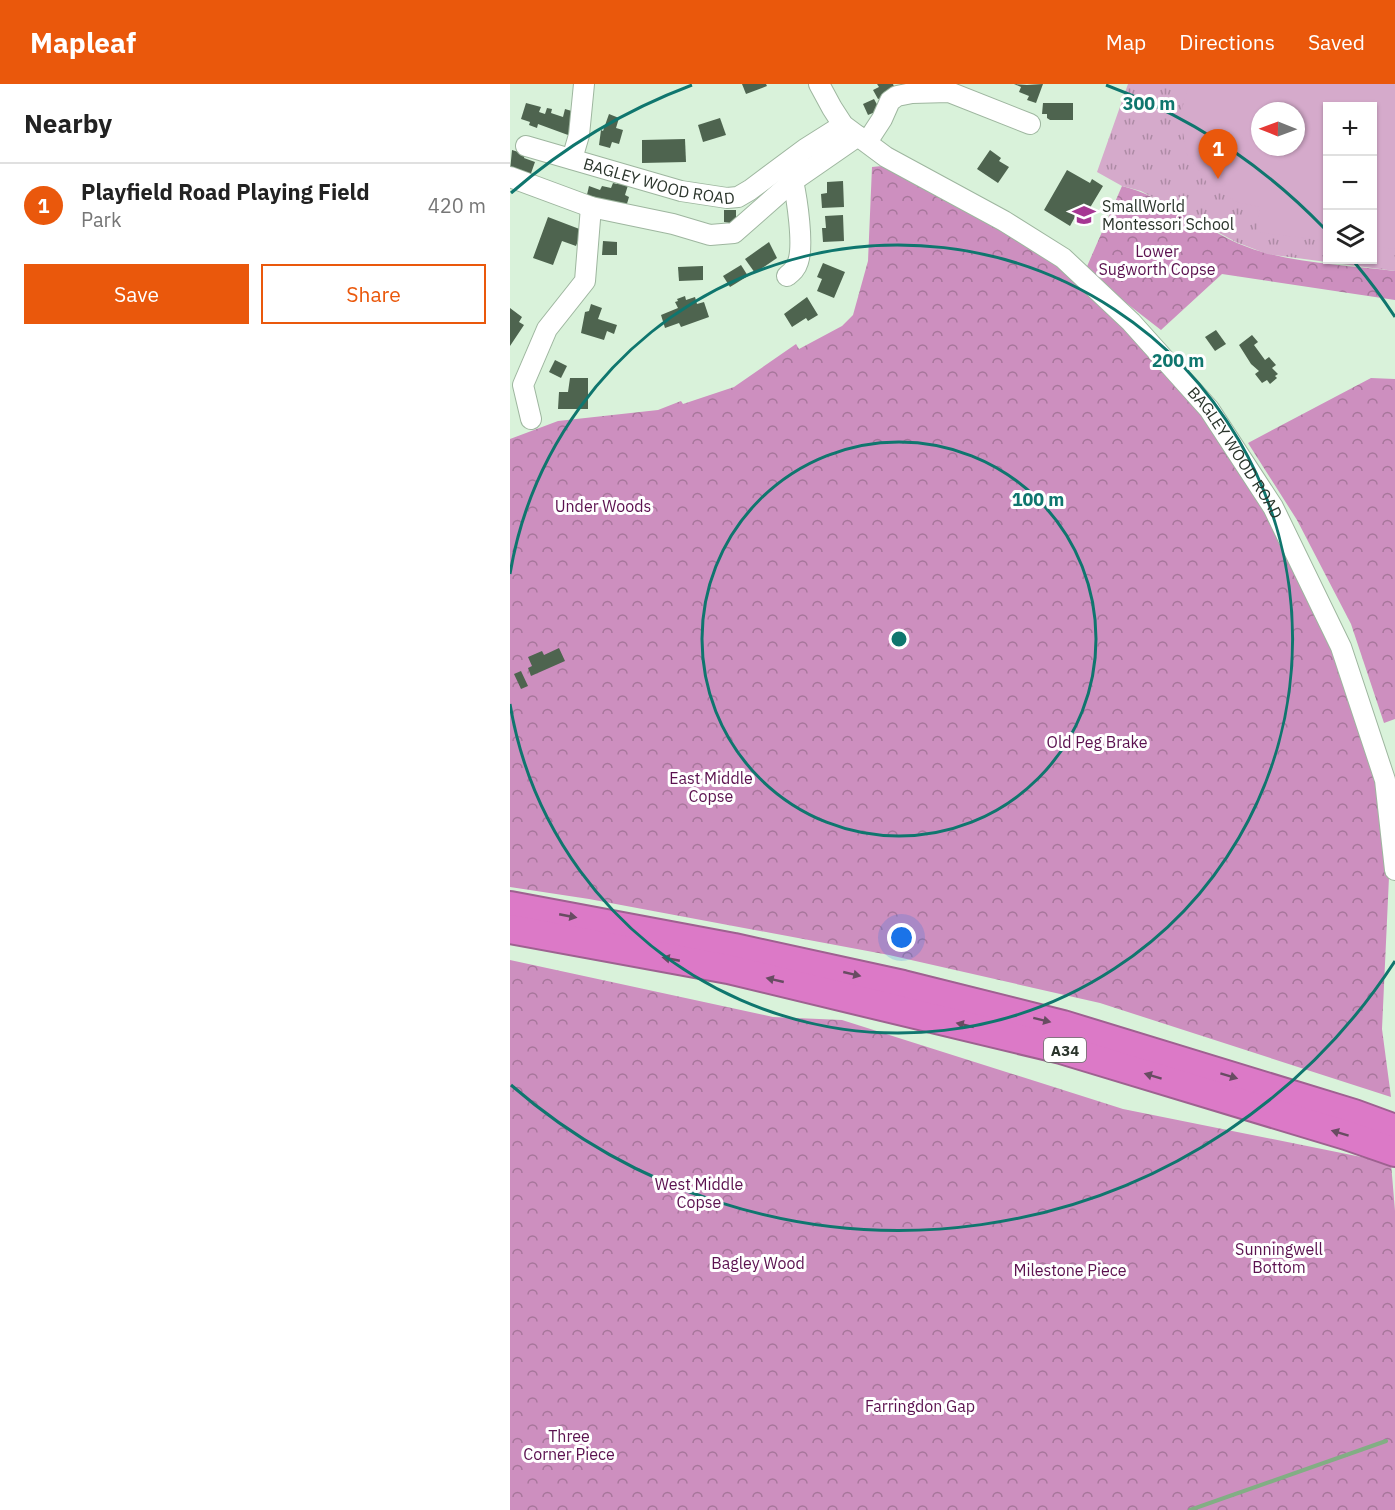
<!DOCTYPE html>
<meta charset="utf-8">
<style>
:root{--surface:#fff;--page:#f2f2f2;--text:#222;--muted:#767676;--line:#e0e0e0;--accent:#ea580c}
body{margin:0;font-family:"IBM Plex Sans",sans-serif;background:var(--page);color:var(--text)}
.controls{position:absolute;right:18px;top:18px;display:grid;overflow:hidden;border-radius:0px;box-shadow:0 2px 4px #0004}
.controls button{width:54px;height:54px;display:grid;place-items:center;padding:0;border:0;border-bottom:2px solid var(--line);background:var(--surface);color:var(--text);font:30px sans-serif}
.compass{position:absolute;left:741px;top:18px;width:54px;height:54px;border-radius:50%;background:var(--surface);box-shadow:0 2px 4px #0004;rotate:271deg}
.you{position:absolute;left:392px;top:854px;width:21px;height:21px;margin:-15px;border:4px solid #fff;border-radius:50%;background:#1a73e8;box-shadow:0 0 0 9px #1a73e833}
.badge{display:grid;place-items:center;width:39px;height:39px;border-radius:50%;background:var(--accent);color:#fff;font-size:20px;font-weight:700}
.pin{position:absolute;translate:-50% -50px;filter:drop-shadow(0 2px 3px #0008)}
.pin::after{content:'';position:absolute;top:32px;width:21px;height:18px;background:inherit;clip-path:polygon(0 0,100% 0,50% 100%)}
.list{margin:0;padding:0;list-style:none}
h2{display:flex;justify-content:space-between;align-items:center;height:78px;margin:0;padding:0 24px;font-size:26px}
h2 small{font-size:20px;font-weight:400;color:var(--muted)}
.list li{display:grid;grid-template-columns:39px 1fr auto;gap:18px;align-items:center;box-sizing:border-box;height:84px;padding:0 24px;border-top:2px solid var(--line)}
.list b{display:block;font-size:22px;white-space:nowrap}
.list p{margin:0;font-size:20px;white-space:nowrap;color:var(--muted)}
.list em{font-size:20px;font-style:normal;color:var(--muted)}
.actions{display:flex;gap:12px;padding:18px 24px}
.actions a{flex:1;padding:14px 0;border:2px solid var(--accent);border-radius:0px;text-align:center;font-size:21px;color:var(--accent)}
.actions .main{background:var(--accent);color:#fff}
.icon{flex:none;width:33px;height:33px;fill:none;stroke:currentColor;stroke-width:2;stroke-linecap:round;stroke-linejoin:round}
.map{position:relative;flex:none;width:885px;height:1426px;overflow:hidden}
header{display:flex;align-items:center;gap:36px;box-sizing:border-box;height:84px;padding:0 30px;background:var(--accent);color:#fff}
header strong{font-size:28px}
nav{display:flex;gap:33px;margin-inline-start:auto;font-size:21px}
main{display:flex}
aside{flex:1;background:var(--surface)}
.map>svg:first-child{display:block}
</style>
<header>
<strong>Mapleaf</strong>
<nav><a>Map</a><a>Directions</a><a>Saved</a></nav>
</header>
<main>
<aside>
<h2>Nearby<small></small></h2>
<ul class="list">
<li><span class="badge">1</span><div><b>Playfield Road Playing Field</b><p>Park</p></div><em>420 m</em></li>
</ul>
<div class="actions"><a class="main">Save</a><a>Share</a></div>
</aside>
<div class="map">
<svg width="885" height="1426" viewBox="0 0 885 1426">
<defs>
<pattern id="forest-crowns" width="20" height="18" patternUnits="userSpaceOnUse" patternTransform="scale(1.5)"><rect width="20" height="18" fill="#cd8fbf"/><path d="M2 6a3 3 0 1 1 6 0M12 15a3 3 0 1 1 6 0" fill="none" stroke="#a7769b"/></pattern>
<pattern id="park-tufts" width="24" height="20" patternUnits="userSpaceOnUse" patternTransform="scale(1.5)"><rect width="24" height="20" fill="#d5aacb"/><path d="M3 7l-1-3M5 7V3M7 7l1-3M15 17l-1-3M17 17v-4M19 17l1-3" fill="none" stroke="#ad8ba5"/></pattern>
</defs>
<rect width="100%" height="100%" fill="#d9f2da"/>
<g fill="url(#forest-crowns)">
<path d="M372,82L386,86L495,149L565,194L656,282L738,396L825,565L870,699L879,793L872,945L881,1013L590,919L379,871L79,815L0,803V355L48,337L148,326L171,317L173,320L224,303L286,260L289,265L332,242L343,231L358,177L362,83Z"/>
<path d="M612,102C654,113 688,141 727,159C773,179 835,181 885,187V216L712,190L651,246L575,187Z"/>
<path d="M861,294L885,295V635L874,639L841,540L787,436L738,359Z"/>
<path d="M0,876L263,933L332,936L613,1025L881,1079L885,1127V1426H0Z"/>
</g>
<path fill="url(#park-tufts)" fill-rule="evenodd" d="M618,0H885V187L757,170L726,158L631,107L612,102L587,88ZM818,22H862V176H818ZM750,27H786V63H750Z"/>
<path fill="#d5aacb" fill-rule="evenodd" d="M679,0H885V165L863,162L862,22H818L817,157L747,148L750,123L727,118L698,100L677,70L670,32ZM750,27H786V63H750Z"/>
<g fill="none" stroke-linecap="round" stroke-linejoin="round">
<path stroke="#82ae84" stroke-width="4" d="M680,1426L876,1357"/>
</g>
<g fill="#4e644f">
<path d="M232,0H256L257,2L236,10Z"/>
<path d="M367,0H383L387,9L368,15L363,6L369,3Z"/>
<path d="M504,0L517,1L533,0L526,19L517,16L519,12L509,8L511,3Z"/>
<path d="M364,15L370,26L358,31L353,20Z"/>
<path d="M16,19L31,23L29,28L35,30L37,24L42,25L41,29L53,33L55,25L65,28L58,51L28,40L27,44L19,41L20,38L11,35Z"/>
<path d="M533,19H563V36H540L537,34V30H532Z"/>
<path d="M99,30L109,34L106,44L113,46L109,60L102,58L100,64L89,61L91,46L93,47Z"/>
<path d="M210,34L216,51L193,58L188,41Z"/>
<path d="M175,55L176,78L132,79V56Z"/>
<path d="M2,66L15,70L14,74L25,78L19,95L0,87Z"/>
<path d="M480,66L491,74L489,77L499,83L488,99L467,85Z"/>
<path d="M557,86L580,99L582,95L593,102L578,127L571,122L560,142L534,126Z"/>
<path d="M108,95L119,98L115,111L119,113L116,123L76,115L79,102L90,106L92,102L101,104L103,99L107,100Z"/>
<path d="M333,97L334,123L312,124L311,110L317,109V98Z"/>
<path d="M214,126H226V140L214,138Z"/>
<path d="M333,131L334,157L313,158L312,144H316L315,132Z"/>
<path d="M38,133L72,146L66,162L52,157L43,181L23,174Z"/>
<path d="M93,157L107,158V171H92Z"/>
<path d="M259,158L267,174L245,189L235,175Z"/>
<path d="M313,179L335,188L324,214L307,207L312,195L307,193Z"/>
<path d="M231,181L238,192L220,203L213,192Z"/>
<path d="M193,182V196L169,197L168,183Z"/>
<path d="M175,212L176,216L185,213L187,220L194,218L199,233L171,243L169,239L155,244L151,231L168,224L165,218L168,217L167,215Z"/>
<path d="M297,213L308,231L298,237L296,234L282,243L274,230Z"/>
<path d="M81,220L92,224L88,235L107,241L104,250L97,247L94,256L71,249L75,228L79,227Z"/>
<path d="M0,224L12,233L9,238L14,241L0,262Z"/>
<path d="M706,246L716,260L705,267L695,253Z"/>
<path d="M742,251L748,258L744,261L755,276L759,273L766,281L762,284L768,290L765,292L767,294L760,300L757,296L752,299L745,290L749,287L741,280L729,261Z"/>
<path d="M45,276L57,282L51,294L39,288Z"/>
<path d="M60,294H78V325H48L49,308H58Z"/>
<path d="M49,564L55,577L21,592L18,584L22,582L18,573L32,567L34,571Z"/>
<path d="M11,587L18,602L11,605L4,590Z"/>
</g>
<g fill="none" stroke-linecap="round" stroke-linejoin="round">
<g stroke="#9eb69f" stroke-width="22">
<g id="minor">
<path id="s1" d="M309,0L322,24L333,41L376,73L494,137L553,174L621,238L699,325L763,423L831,563L875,696L885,786"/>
<path d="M357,58L372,35L380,17L387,12L402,9L439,8L520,40"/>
<path id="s2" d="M16,62L171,107L217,114L228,113L240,106L295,65L333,41"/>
<path d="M62,75L69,51L74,0"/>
<path d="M0,93L81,123L163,140L200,151L224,149L283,97L348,52"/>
<path d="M277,192C282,188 286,185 288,178C294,161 287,115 283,97"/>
<path d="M21,335L13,301L37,245L75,197L81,123"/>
</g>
</g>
<g stroke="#9e6190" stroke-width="32">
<g id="highway">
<path d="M0,822L224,864L393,901L553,941L844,1030L885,1045"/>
<path d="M0,845L218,885L551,965L836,1051L885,1068"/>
</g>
</g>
<use href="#minor" stroke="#fff" stroke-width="20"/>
<use href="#highway" stroke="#dc79c7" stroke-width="28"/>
</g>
<defs><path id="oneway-solid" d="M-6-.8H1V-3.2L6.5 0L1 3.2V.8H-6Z" transform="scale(1.5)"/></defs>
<g fill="#684c62">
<use href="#oneway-solid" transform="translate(58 832) rotate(11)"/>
<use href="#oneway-solid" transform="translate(161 875) rotate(-169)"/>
<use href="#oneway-solid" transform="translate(342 890) rotate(13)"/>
<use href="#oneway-solid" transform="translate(265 896) rotate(-167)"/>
<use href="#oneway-solid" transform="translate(532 936) rotate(14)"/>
<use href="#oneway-solid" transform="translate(455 941) rotate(-166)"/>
<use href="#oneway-solid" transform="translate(643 992) rotate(-163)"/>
<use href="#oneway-solid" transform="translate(719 992) rotate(17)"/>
<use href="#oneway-solid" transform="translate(830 1049) rotate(-163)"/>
</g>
<g fill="none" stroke="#0f766e" stroke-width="3">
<circle cx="389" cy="555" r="197"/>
<path d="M0 490A394 394 0 1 1 0 620"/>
<path d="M885 877A591 591 0 0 1 1 1001M1 109A591 591 0 0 1 182 1M596 1A591 591 0 0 1 814 144M845 179A591 591 0 0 1 885 233"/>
</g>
<defs>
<g id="school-bare" transform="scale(1.8)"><path d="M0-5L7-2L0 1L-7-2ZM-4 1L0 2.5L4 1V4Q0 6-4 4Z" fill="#a63693" stroke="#fff" stroke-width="2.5" paint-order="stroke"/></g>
</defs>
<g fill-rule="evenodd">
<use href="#school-bare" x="574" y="131"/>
</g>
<g text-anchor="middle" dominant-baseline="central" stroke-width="6" stroke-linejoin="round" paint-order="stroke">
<rect fill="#fff" stroke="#6a716b" stroke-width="1.5" x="534" y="954" width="42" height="24" rx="4.5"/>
<g font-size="15" font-weight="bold" fill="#2a342b">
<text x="555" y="966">A34</text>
</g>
<g font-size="16" fill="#2a342b" stroke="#fff">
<text stroke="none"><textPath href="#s2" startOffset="138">BAGLEY WOOD ROAD</textPath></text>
<text stroke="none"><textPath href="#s1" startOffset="566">BAGLEY WOOD ROAD</textPath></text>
</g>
<g font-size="16" fill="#2a342b" stroke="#fff" text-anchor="start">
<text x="592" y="122">SmallWorld<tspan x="592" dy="18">Montessori School</tspan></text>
</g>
<g font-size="16" fill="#5b114f" stroke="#fff">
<text x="647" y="167">Lower<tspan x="647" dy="18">Sugworth Copse</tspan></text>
<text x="93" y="422">Under Woods</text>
<text x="587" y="658">Old Peg Brake</text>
<text x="201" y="694">East Middle<tspan x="201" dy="18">Copse</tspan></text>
<text x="189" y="1100">West Middle<tspan x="189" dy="18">Copse</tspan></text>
<text x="769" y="1165">Sunningwell<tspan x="769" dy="18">Bottom</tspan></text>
<text x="248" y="1179">Bagley Wood</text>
<text x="560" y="1186">Milestone Piece</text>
<text x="410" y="1322">Farringdon Gap</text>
<text x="59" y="1352">Three<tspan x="59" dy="18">Corner Piece</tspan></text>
</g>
</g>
<circle cx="389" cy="555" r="9" fill="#0f766e" stroke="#fff" stroke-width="3"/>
<g font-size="18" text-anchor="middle" font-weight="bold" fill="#0f766e" stroke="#fff" stroke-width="6" stroke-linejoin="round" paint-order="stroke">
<text x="639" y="26">300 m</text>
<text x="668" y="283">200 m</text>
<text x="528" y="422">100 m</text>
</g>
</svg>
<div class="controls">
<button>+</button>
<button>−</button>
<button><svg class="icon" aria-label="layers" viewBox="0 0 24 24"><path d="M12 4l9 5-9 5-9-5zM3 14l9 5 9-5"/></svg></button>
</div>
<svg class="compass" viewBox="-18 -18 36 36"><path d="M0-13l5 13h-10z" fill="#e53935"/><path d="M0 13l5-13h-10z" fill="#767676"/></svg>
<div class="you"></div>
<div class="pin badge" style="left:708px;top:95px">1</div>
</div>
</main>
